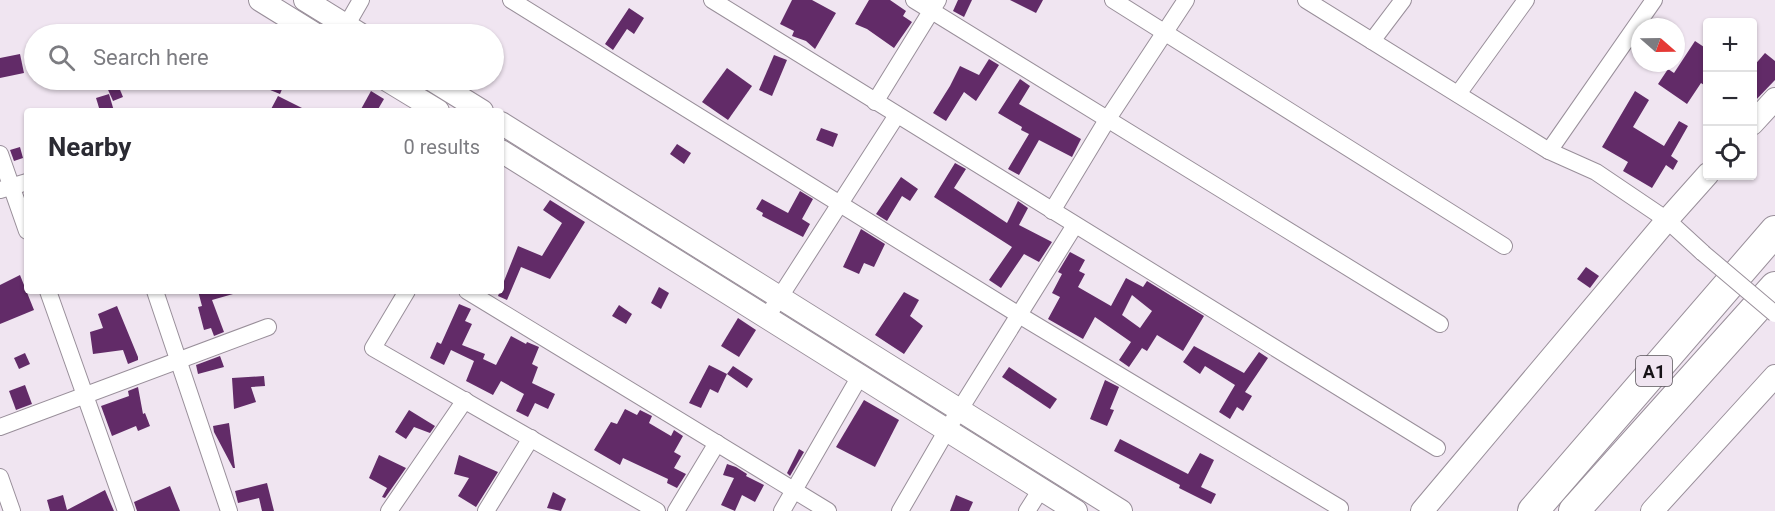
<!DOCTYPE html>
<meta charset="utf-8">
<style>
:root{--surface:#fff;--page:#f2f2f3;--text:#2b2b33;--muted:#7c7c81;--line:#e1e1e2}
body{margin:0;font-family:Roboto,sans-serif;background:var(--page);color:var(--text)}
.controls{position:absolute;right:18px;top:18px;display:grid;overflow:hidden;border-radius:6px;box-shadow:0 2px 4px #0004}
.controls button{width:54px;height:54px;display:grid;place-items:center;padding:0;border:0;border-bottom:2px solid var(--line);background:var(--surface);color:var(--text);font:30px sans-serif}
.compass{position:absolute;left:1631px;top:18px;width:54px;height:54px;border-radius:50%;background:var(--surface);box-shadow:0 2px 4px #0004;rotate:110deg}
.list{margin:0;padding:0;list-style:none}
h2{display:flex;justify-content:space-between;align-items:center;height:78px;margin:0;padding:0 24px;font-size:26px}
h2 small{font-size:20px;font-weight:400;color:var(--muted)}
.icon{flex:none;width:33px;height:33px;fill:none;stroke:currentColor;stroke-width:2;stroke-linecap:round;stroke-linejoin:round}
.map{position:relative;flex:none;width:1775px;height:511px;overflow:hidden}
.search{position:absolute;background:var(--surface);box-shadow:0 2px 4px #0004;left:24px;top:24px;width:480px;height:66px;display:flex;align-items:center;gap:15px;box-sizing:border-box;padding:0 21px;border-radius:33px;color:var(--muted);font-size:22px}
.panel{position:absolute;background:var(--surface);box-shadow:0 2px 4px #0004;left:24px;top:108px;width:480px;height:186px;border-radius:6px}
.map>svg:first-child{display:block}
</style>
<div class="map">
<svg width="1775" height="511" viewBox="0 0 1775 511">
<rect width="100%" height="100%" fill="#f0e5f1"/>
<g fill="#622b68" fill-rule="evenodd">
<path d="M792,0H812L836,13L815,49L806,41L792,36L794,31L780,24Z"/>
<path d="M869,0H890L906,11L903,16L912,22L894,48L867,29L855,24Z"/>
<path d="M958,0H972L964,17L953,11Z"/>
<path d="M1010,0H1043L1036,13Z"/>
<path d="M629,8L644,18L634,34L627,29L613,50L605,44Z"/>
<path d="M1695,41L1707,49V87L1701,83L1687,104L1658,84L1668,69L1674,73Z"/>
<path d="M1765,53L1775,61V80L1752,104V68Z"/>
<path d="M20,54L24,73L0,78V58Z"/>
<path d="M774,55L787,60L772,96L759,90Z"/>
<path d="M989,59L999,65L976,101L964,92L946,121L933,113L950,86L960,66L979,75Z"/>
<path d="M727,68L752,86L728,120L702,102Z"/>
<path d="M1020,79L1030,86L1019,104L1081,139L1072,157L1039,140L1019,175L1008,169L1029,134L1021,130L1022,127L998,113Z"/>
<path d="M116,80L123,97L113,101L105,83Z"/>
<path d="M245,80H286L280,94Z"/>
<path d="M371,91L384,99L377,111H360Z"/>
<path d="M1635,91L1649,100L1633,127L1664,146L1679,121L1688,126L1671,156L1678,161L1673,170L1666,165L1652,188L1623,171L1628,162L1602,147Z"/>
<path d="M109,94L114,111H100L96,98Z"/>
<path d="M278,96L308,111H270Z"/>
<path d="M821,128L838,134L833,147L816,140Z"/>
<path d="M677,144L691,153L684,164L670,154Z"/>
<path d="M20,147L23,158L14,161L10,150Z"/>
<path d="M955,163L966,169L954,188L1007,223L1018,201L1028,208L1019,225L1052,242L1039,262L1024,254L1001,288L989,280L1012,247L934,197Z"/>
<path d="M901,177L918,189L910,201L902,196L887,221L876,214Z"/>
<path d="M800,191L813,199L802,219L810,224L803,237L762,216L763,213L756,209L762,199L788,213Z"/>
<path d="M550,200L585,222L550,279L521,267L507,300L498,296L518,246L542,256L562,223L543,210Z"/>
<path d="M861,229L885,244L874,267L864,263L859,274L843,267Z"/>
<path d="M1070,252L1085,260L1079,271L1085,274L1078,287L1111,306L1126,278L1143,287L1147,281L1204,316L1183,351L1157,335L1147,351L1142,348L1129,367L1119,360L1131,342L1095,317L1083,339L1048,319L1060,297L1052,293L1062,274L1058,272ZM1132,295L1152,311L1140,328L1122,315Z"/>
<path d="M1586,267L1599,276L1590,288L1577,279Z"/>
<path d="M20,275L34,310L0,324V285Z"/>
<path d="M659,287L669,293L661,309L651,303Z"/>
<path d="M198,291H233V294L212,300L224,332L214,336L211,328L204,330L198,307L202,306Z"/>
<path d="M904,292L919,300L910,316L923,326L904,354L875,335Z"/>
<path d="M459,304L471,309L465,321L472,324L462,345L485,354L483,359L496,365L511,336L526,344L527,342L539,347L532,364L538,367L532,383L555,394L548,409L535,403L528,417L516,411L524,394L501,381L493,395L466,381L474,361L451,350L444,365L430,358L437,342L441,344Z"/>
<path d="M619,305L632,314L626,324L612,316Z"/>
<path d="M117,306L138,357V360L128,364L123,350L93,354L90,332L103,328L98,314Z"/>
<path d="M738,318L756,330L739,357L721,346Z"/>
<path d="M1194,346L1244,373L1259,352L1268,358L1245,392L1252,396L1243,411L1237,407L1230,419L1219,412L1235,385L1205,366L1200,374L1183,362Z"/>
<path d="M25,353L30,364L19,369L14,358Z"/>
<path d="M220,356L224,367L198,374L196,365Z"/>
<path d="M709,365L727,374L718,393L710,389L701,408L689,403Z"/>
<path d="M733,366L753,379L747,388L727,374Z"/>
<path d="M1009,367L1057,399L1050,409L1002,377Z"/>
<path d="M264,376L265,386L251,387L256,402L234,409L232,378Z"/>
<path d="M1105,380L1119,387L1110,409L1114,410L1107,426L1090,419Z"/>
<path d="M25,385L32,404L16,410L9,391Z"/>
<path d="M138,387L143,414L145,413L150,426L138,431L136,426L112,436L101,406L129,396L128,391Z"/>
<path d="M864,400L899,420L875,467L836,447Z"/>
<path d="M625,409L637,415L640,410L652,416L649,423L671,436L674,430L683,436L674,452L681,456L674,468L686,474L677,488L667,483L668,479L623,458L620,465L594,450L611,422L617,424Z"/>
<path d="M409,410L435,426L430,433L414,427L406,439L395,432Z"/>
<path d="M229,423L235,468H233L214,432L213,426Z"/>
<path d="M1120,439L1188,474L1200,453L1214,460L1201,487L1216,494L1211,504L1179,488L1180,485L1114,451Z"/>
<path d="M799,449L804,452L790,476L787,473Z"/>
<path d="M379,455L406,468L385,498L382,497L387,488L369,478Z"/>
<path d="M459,455L498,472L476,507L458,496L469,478L454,474Z"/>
<path d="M727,464L736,467L747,474L746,476L764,485L755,502L742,495L735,511L721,505L734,478L723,475Z"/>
<path d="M267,483L274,511H262L259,498L238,503L235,491Z"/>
<path d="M170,486L180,511H137L134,502Z"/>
<path d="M105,490L114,511H50L47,500L63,495L67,510Z"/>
<path d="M553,492L566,499L561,511L547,508Z"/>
<path d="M956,495L973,502L969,511H950Z"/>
</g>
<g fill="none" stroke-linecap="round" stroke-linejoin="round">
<g stroke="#998f9a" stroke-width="18">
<g id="street">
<path d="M511,0L1019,315L1340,508"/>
<path d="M712,0L1437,448"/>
<path d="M914,0L1440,324"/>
<path d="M1113,0L1504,246"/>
<path d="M1306,0L1549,151L1596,172L1667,220L1703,253"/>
<path d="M342,33L361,0"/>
<path d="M1372,41L1403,0"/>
<path d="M1458,94L1526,0"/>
<path d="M875,102L938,0"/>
<path d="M1549,151L1654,0"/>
<path d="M0,154L27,231"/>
<path d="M0,190L27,182"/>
<path d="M1052,211L1107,120L1186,0"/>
<path d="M48,291L126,511"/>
<path d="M155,291L229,511"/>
<path d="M407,291L373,348L657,511"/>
<path d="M467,291L828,511"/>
<path d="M767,317L897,115"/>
<path d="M0,427L268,327"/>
<path d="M0,477L12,511"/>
<path d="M389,511L465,400"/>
<path d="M486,511L531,438"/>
<path d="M676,511L717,443"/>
<path d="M782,511L860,376"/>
<path d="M900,511L947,430L1075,225"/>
<path d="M1027,511L1041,489"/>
</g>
</g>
<g stroke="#998f9a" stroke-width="24">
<g id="secondary">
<path d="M260,0L315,34"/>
<path d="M305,0L360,34"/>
<path d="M387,80L438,111"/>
<path d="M432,80L482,111"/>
<path d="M501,123L1121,511"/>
<path d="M1752,124L1775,99"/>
<path d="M501,151L1076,511"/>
<path d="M1422,511L1667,220L1708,174"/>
<path d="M1652,511L1775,376"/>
</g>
</g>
<g stroke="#998f9a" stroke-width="32">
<g id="highway">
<path d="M1533,511L1775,231"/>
<path d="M1574,511L1775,287"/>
</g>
</g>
<use href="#street" stroke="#fff" stroke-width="16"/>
<use href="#secondary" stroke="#fff" stroke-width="22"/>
<use href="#highway" stroke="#fff" stroke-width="30"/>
<g stroke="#998f9a" stroke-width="18" stroke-linecap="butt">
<path id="street-bridge" d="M1703,253L1775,314"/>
</g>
<use href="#street-bridge" stroke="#fff" stroke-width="16"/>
</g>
<g text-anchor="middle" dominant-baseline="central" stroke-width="6" stroke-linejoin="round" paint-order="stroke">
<rect fill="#f0e5f1" stroke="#575158" stroke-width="1.5" x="1636" y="356" width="36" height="30" rx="4.5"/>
<g font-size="18" font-weight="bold" fill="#161216">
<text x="1654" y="371">A1</text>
</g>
</g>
</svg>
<div class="controls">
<button>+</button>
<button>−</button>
<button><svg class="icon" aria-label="locate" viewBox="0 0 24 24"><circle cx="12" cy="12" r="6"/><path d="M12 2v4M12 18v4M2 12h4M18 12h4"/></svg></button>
</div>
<svg class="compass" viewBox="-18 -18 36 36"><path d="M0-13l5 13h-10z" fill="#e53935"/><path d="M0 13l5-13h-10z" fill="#7c7c81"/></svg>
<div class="search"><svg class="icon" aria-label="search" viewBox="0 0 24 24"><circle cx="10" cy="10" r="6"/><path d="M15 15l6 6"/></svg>Search here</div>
<section class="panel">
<h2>Nearby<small>0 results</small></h2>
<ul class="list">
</ul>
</section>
</div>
